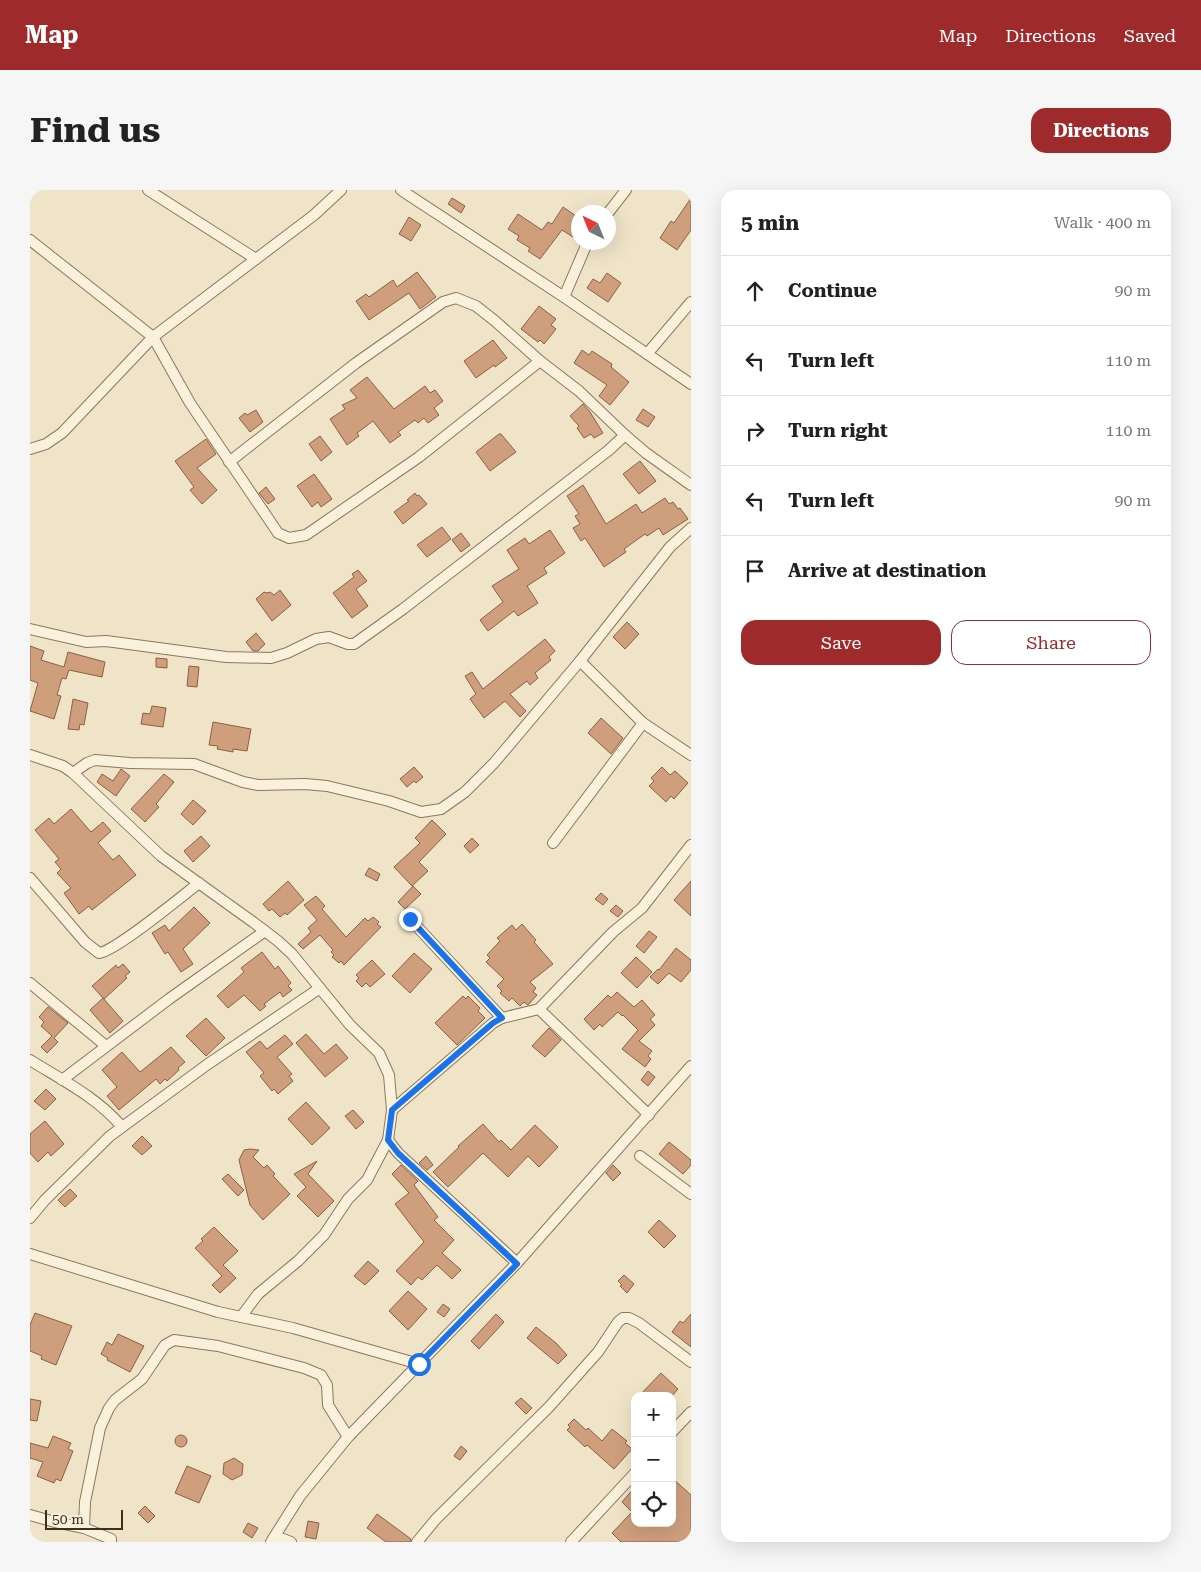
<!DOCTYPE html>
<meta charset="utf-8">
<style>
:root{--surface:#fff;--page:#f6f6f6;--text:#222;--muted:#767676;--line:#e0e0e0;--accent:#9e2a2b}
body{margin:0;font-family:"Roboto Serif",serif;background:var(--page);color:var(--text)}
.controls{position:absolute;right:15px;bottom:15px;display:grid;overflow:hidden;border-radius:10px;box-shadow:0 5px 20px #0002}
.controls button{width:45px;height:45px;display:grid;place-items:center;padding:0;border:0;border-bottom:1px solid var(--line);background:var(--surface);color:var(--text);font:25px sans-serif}
.compass{position:absolute;left:541px;top:15px;width:45px;height:45px;border-radius:50%;background:var(--surface);box-shadow:0 5px 20px #0002;rotate:317deg}
.scale{position:absolute;left:15px;bottom:12px;width:78px;box-sizing:border-box;padding-left:5px;border:2px solid #3d2e20;border-top:0;font-size:14px;line-height:18px;white-space:nowrap;color:#3d2e20;-webkit-text-stroke:4px #f7eed8;paint-order:stroke}
.stop{position:absolute;width:15px;height:15px;margin:-11px;border:4px solid #1a73e8;border-radius:50%;background:#fff}
.stop.end{background:#1a73e8;border-color:#fff;box-shadow:0 1px 5px #0008}
.list{margin:0;padding:0;list-style:none}
h2{display:flex;justify-content:space-between;align-items:center;height:65px;margin:0;padding:0 20px;font-size:21px}
h2 small{font-size:16px;font-weight:400;color:var(--muted)}
.list li{display:grid;grid-template-columns:32px 1fr auto;gap:15px;align-items:center;box-sizing:border-box;height:70px;padding:0 20px;border-top:1px solid var(--line)}
.list b{display:block;font-size:19px;white-space:nowrap}
.list em{font-size:16px;font-style:normal;color:var(--muted)}
.actions{display:flex;gap:10px;padding:15px 20px}
.actions a{flex:1;padding:11px 0;border:1px solid var(--accent);border-radius:15px;text-align:center;font-size:18px;color:var(--accent)}
.actions .main{background:var(--accent);color:#fff}
.icon{flex:none;width:28px;height:28px;fill:none;stroke:currentColor;stroke-width:2;stroke-linecap:round;stroke-linejoin:round}
.map{position:relative;flex:none;width:661px;height:1352px;overflow:hidden;border-radius:15px}
header{display:flex;align-items:center;gap:30px;box-sizing:border-box;height:70px;padding:0 25px;background:var(--accent);color:#fff}
header strong{font-size:24px}
nav{display:flex;gap:28px;margin-inline-start:auto;font-size:18px}
.intro{display:flex;align-items:center;justify-content:space-between;box-sizing:border-box;height:120px;padding:0 30px}
h1{margin:0;font-size:35px}
.button{padding:12px 22px;border-radius:15px;background:var(--accent);color:#fff;font-size:18px;font-weight:700}
main{display:flex;gap:30px;padding:0 30px}
aside{flex:1;background:var(--surface);border-radius:15px;box-shadow:0 5px 20px #0002}
.map>svg:first-child{display:block}
</style>
<header>
<strong>Map</strong>
<nav><a>Map</a><a>Directions</a><a>Saved</a></nav>
</header>
<div class="intro"><h1>Find us</h1><a class="button">Directions</a></div>
<main>
<div class="map">
<svg width="661" height="1352" viewBox="0 0 661 1352">
<rect width="100%" height="100%" fill="#f0e4c8"/>
<g fill="#cf9f7d" stroke="#8d5f41">
<path d="M422,8L435,16L431,23L418,14Z"/>
<path d="M661,8V40L647,60L630,48L641,31L644,33Z"/>
<path d="M533,17L546,26L544,29L548,32V38L543,47L532,40L510,69L498,61L500,58L487,50L489,46L478,39L488,24L512,40L518,32L522,34Z"/>
<path d="M379,27L391,35L381,51L369,44Z"/>
<path d="M387,82L406,107L390,119L379,103L339,130L326,111L336,104L339,107L363,90L367,97Z"/>
<path d="M577,83L591,93L578,112L557,98L563,89L570,93Z"/>
<path d="M509,116L526,129L521,135L526,139L514,154L510,150L508,152L491,139Z"/>
<path d="M463,150L477,168L465,177L464,175L446,188L434,171Z"/>
<path d="M552,160L559,165L562,161L582,174L581,177L599,192L580,215L569,206L577,195L544,173Z"/>
<path d="M337,187L364,219L395,196L400,203L405,200L413,211L404,218L409,225L398,233L394,228L388,233L385,230L368,242L371,245L360,253L343,231L327,243L329,246L317,255L300,229L315,219L312,215L327,208L320,200Z"/>
<path d="M553,214L560,222L573,243L564,248L561,244L554,248L547,238L549,236L540,226Z"/>
<path d="M613,219L625,227L618,237L606,230Z"/>
<path d="M226,220L233,232L220,242L209,228L215,223L217,225Z"/>
<path d="M469,244H471L486,262L460,281L446,262Z"/>
<path d="M290,246L302,262L291,271L279,254Z"/>
<path d="M176,249L186,264L167,278L187,300L172,314L160,300L164,297L145,271Z"/>
<path d="M610,271L626,291L609,304L593,284Z"/>
<path d="M284,284L302,309L291,317L288,312L282,317L267,296Z"/>
<path d="M553,295L576,334L606,314L612,323L635,308L639,314L643,312L648,319L650,318L658,329L633,345L629,338L617,346L615,344L594,359L596,362L574,377L555,348L551,351L543,338L550,334L545,326L549,324L537,306Z"/>
<path d="M236,297L245,309L238,314L229,303Z"/>
<path d="M385,303L387,306L389,305L397,314L373,334L364,322L379,311L377,310Z"/>
<path d="M412,337L421,349L397,367L387,355Z"/>
<path d="M520,340L535,363L514,378L517,383L497,396L508,413L488,426L484,421L458,441L450,430L473,412L462,396L489,379L477,360L495,348L499,354Z"/>
<path d="M431,343L440,355L431,362L422,350Z"/>
<path d="M328,380L337,391L326,399L338,416L322,428L303,403L324,387L322,384Z"/>
<path d="M250,400L261,415L242,431L226,409L234,402L237,403L240,402L244,405Z"/>
<path d="M597,432L609,444L595,459L583,447Z"/>
<path d="M226,443L235,454L228,461H223L216,452Z"/>
<path d="M515,449L525,461L519,467L521,470L505,483L508,488L500,495L497,491L480,504L496,521L490,527L475,511L454,528L440,509L446,504L435,486L442,482L453,499Z"/>
<path d="M0,456L14,461L11,470L34,477L38,462L75,472L72,487L39,480L36,489L32,488L27,505L31,506L24,529L0,521L8,493L0,490Z"/>
<path d="M126,468L137,469V478L126,477Z"/>
<path d="M159,476L169,477L167,497L157,496Z"/>
<path d="M43,509L58,513L54,535L50,534L49,540L38,539Z"/>
<path d="M122,516L136,518L133,537L111,534L113,523L120,524Z"/>
<path d="M571,528L593,548L581,564L558,543Z"/>
<path d="M183,532L221,539L217,561L203,559V562L187,559L188,556L179,555Z"/>
<path d="M384,577L393,587L386,593L384,591L377,597L370,589Z"/>
<path d="M632,577L640,585L645,581L658,593L644,609L641,606L636,612L619,596L624,591L621,588Z"/>
<path d="M91,579L100,586L86,606L67,592L72,584L83,591Z"/>
<path d="M134,584L144,592L126,614L129,617L115,632L101,619Z"/>
<path d="M163,610L176,621L163,635L151,624Z"/>
<path d="M41,619L61,642L73,632L81,641L68,653L83,670L89,665L106,685L62,720L59,716L49,724L34,703L41,698L27,683L31,679L25,672L29,669L5,640L19,628L24,634Z"/>
<path d="M402,630L416,644L389,672L398,681L382,696L364,677L390,653L385,648Z"/>
<path d="M171,646L180,656L163,672L154,661Z"/>
<path d="M442,648L449,655L440,663L434,656Z"/>
<path d="M339,678L350,684L347,691L335,685Z"/>
<path d="M258,691L274,710L257,725L255,723L250,727L242,719L239,721L233,714Z"/>
<path d="M661,691V726L644,710Z"/>
<path d="M383,696L391,704L375,719L368,712Z"/>
<path d="M571,703L578,709L573,715L565,709Z"/>
<path d="M286,706L295,716L292,719L316,747L335,728L338,731L343,727L349,732L347,734L351,737L314,775L311,771L309,773L302,767L304,765L301,762L303,760L290,745L273,759L268,754L281,742L278,738L287,730L274,715Z"/>
<path d="M586,715L593,721L588,727L580,721Z"/>
<path d="M164,717L180,733L153,759L163,774L151,782L138,762L135,764L122,743L135,735L139,741Z"/>
<path d="M492,734L506,750L504,752L523,774L500,792L506,798L503,802L507,805L498,815L494,812L490,816L482,808L479,811L470,803L472,801L467,796L474,789L456,772L460,768L457,765L470,751L467,748L482,735L486,740Z"/>
<path d="M619,741L627,747L614,763L606,756Z"/>
<path d="M646,758L661,770V780L651,792L639,783L628,794L620,787L628,779L629,780Z"/>
<path d="M232,762L245,779L248,776L261,793L258,796L262,800L253,807L250,802L234,814L236,816L230,821L214,805L198,818L187,806L214,782L211,778Z"/>
<path d="M384,763L402,779L380,803L362,786Z"/>
<path d="M606,767L622,782L607,798L591,783Z"/>
<path d="M342,770L355,784L340,797L336,793L332,797L326,791L329,788L326,785Z"/>
<path d="M93,774L100,782L95,786L97,788L74,809L62,796L86,775L88,778Z"/>
<path d="M587,802L604,817L612,810L625,825L620,829L625,835L609,851L622,861L618,866L621,869L615,877L592,859L608,840L593,825L592,826L588,822L572,837L570,834L564,840L554,829L578,805L581,808Z"/>
<path d="M433,806L436,809L438,806L450,818L448,821L455,828L427,855L405,833Z"/>
<path d="M73,808L93,831L80,843L60,820Z"/>
<path d="M18,817L38,833L24,848L28,852L17,863L11,857L22,846L11,836L14,832L9,827Z"/>
<path d="M176,828L195,848L176,866L156,846Z"/>
<path d="M519,838L531,850L515,867L502,856Z"/>
<path d="M276,844L294,864L306,854L318,868L295,887L266,853Z"/>
<path d="M255,845L263,854L247,867L262,884L259,886L263,891L248,904L244,899L242,901L230,886L234,883L216,862L230,851L237,859Z"/>
<path d="M141,857L155,872L148,878L149,880L137,891L135,889L130,894L126,889L89,920L77,906L87,897L72,880L92,862L110,882Z"/>
<path d="M618,881L625,887L618,896L611,890Z"/>
<path d="M16,899L26,909L15,920L4,911Z"/>
<path d="M276,912L300,938L282,955L258,929Z"/>
<path d="M323,920L334,932L326,939L315,926Z"/>
<path d="M15,931L34,954L21,966L18,962L8,972L0,963V944Z"/>
<path d="M453,934L469,952L471,950L481,960L505,935L528,957L509,977L498,966L478,987L453,963L418,997L403,982L429,957L428,956Z"/>
<path d="M112,946L122,956L112,965L102,956Z"/>
<path d="M639,952L661,970V975L653,984L629,964Z"/>
<path d="M220,959L229,960L223,967L234,978L237,975L245,984L243,986L260,1004L233,1030L220,1015L209,970L214,960Z"/>
<path d="M396,966L403,975L397,980L389,973Z"/>
<path d="M287,971L278,984L304,1011L288,1027L267,1006L276,997L264,984Z"/>
<path d="M371,975L388,991L384,995L408,1027L404,1030L424,1050L412,1063L431,1080L422,1089L407,1075L392,1090L388,1087L381,1095L366,1081L394,1052L365,1014L379,1003L362,984Z"/>
<path d="M583,975L591,983L583,991L576,983Z"/>
<path d="M198,984L214,1000L208,1006L192,989Z"/>
<path d="M40,999L47,1006L35,1017L28,1010Z"/>
<path d="M629,1030L646,1046L634,1058L618,1042Z"/>
<path d="M184,1037L208,1061L193,1075L206,1088L190,1103L182,1095L192,1086L165,1058L173,1051L171,1049Z"/>
<path d="M338,1071L349,1081L335,1095L324,1086Z"/>
<path d="M594,1085L604,1094L597,1103L590,1096L592,1095L588,1091Z"/>
<path d="M378,1101L397,1119L378,1140L359,1121Z"/>
<path d="M413,1114L420,1119L414,1127L407,1122Z"/>
<path d="M5,1123L42,1136L26,1175L11,1169L12,1166L0,1161V1135Z"/>
<path d="M466,1124L474,1132L449,1159L441,1151Z"/>
<path d="M661,1124V1157L642,1142L650,1131L653,1133Z"/>
<path d="M506,1137L526,1153L537,1165L528,1174L497,1148Z"/>
<path d="M88,1144L114,1156L100,1182L77,1170L78,1168L71,1164L77,1152L82,1155Z"/>
<path d="M631,1183L648,1199L642,1206H609Z"/>
<path d="M491,1208L502,1218L496,1224L485,1213Z"/>
<path d="M0,1209L11,1211L7,1231L0,1230Z"/>
<path d="M544,1229L556,1240L558,1238L572,1251L582,1239L597,1251L595,1253L602,1259L584,1279L557,1255L555,1257L537,1240L540,1237L538,1235Z"/>
<circle cx="151" cy="1251" r="6"/>
<path d="M23,1246L41,1253L38,1259L43,1261L31,1291L26,1289L24,1293L7,1286L13,1272L0,1268V1253L18,1258Z"/>
<path d="M431,1256L437,1261L430,1270L424,1266Z"/>
<path d="M204,1268L213,1274L212,1285L202,1290L193,1284L194,1273Z"/>
<path d="M157,1276L181,1286L169,1313L145,1303Z"/>
<path d="M642,1288L661,1305V1352H591L582,1343L602,1322L592,1312L605,1297V1333H642Z"/>
<path d="M115,1316L125,1326L118,1333L108,1323Z"/>
<path d="M347,1324L381,1349L380,1352H356L337,1338Z"/>
<path d="M278,1331L289,1333L286,1349L275,1347Z"/>
<path d="M218,1333L228,1338L222,1348L213,1342Z"/>
</g>
<g fill="none" stroke-linecap="round" stroke-linejoin="round">
<g stroke="#8d765c" stroke-width="12">
<g id="minor">
<path d="M118,0L226,69L284,25L311,0"/>
<path d="M371,0L534,107L661,194"/>
<path d="M578,23L596,0"/>
<path d="M0,50L123,147L160,213L248,343L259,348L276,345L389,267L510,171"/>
<path d="M534,107L555,58L558,52"/>
<path d="M617,164L661,112"/>
<path d="M0,259L16,254L32,243L123,147L226,69"/>
<path d="M199,272L326,173L413,112L426,108L446,116L465,131L510,171L549,201L595,245"/>
<path d="M661,338L640,357L550,471L613,533L661,565"/>
<path d="M0,439L56,452L76,451L196,467L241,468L257,463L286,449L299,447L318,454H324L373,419L579,260L595,245L616,263L661,295"/>
<path d="M0,565L33,576L43,583L131,666L223,732L248,751L262,764L320,835L349,863L359,885L362,920L358,950L368,963L487,1073"/>
<path d="M43,583L57,573L65,570L100,573L164,574L213,592L228,595L275,594L297,596L359,611L391,622L411,619L435,602L464,573L550,471"/>
<path d="M523,653L613,533"/>
<path d="M0,688L55,752L69,763C86,761 152,706 169,693"/>
<path d="M380,729L472,828"/>
<path d="M0,793L76,856"/>
<path d="M509,819L619,925"/>
<path d="M0,870C32,890 68,908 92,937"/>
<path d="M32,890L139,809L235,741"/>
<path d="M362,920L463,833L472,828L509,819L583,742L612,718L661,655"/>
<path d="M610,966L661,1004"/>
<path d="M0,1028L15,1010L80,946L178,874L290,798"/>
<path d="M0,1064L188,1122L263,1138L389,1174"/>
<path d="M211,1127L228,1104L268,1071L294,1045L318,1009L337,990L358,950"/>
<path d="M642,1242L661,1222"/>
<path d="M0,1325L25,1332L54,1338"/>
<path d="M245,1346L261,1352"/>
<path d="M81,1352V1349L54,1338L55,1312L70,1238L79,1218L85,1210L112,1189L135,1155L144,1150L188,1156L274,1178L291,1185L297,1195L298,1215L318,1247"/>
<path d="M241,1352L270,1306L318,1247L487,1073L661,876"/>
<path d="M387,1352L406,1329L519,1217L568,1162L588,1132L593,1128H599L609,1133L661,1172"/>
<path d="M541,1352L605,1283"/>
</g>
</g>
<use href="#minor" stroke="#faf1dc" stroke-width="10"/>
</g>
<g fill="none" stroke-linecap="round" stroke-linejoin="round">
<path stroke="#1a73e8" stroke-width="6" d="M380,729L472,828L463,833L362,920L358,950L368,963L487,1074L389,1174"/>
</g>
</svg>
<div class="controls">
<button>+</button>
<button>−</button>
<button><svg class="icon" aria-label="locate" viewBox="0 0 24 24"><circle cx="12" cy="12" r="6"/><path d="M12 2v4M12 18v4M2 12h4M18 12h4"/></svg></button>
</div>
<svg class="compass" viewBox="-18 -18 36 36"><path d="M0-13l5 13h-10z" fill="#e53935"/><path d="M0 13l5-13h-10z" fill="#767676"/></svg>
<div class="scale">50 m</div>
<div class="stop" style="left:389px;top:1174px"></div>
<div class="stop end" style="left:380px;top:729px"></div>
</div>
<aside>
<h2>5 min<small>Walk · 400 m</small></h2>
<ul class="list">
<li><svg class="icon" aria-label="ahead" viewBox="0 0 24 24"><path d="M12 20V5M6 11l6-6 6 6"/></svg><div><b>Continue</b></div><em>90 m</em></li>
<li><svg class="icon" aria-label="left" viewBox="0 0 24 24"><path d="M17 20v-9H6M10 6l-5 5 5 5"/></svg><div><b>Turn left</b></div><em>110 m</em></li>
<li><svg class="icon" aria-label="right" viewBox="0 0 24 24"><path d="M7 20v-9h11M14 6l5 5-5 5"/></svg><div><b>Turn right</b></div><em>110 m</em></li>
<li><svg class="icon" aria-label="left" viewBox="0 0 24 24"><path d="M17 20v-9H6M10 6l-5 5 5 5"/></svg><div><b>Turn left</b></div><em>90 m</em></li>
<li><svg class="icon" aria-label="arrive" viewBox="0 0 24 24"><path d="M6 21V4h12l-3 4 3 4H6"/></svg><div><b>Arrive at destination</b></div></li>
</ul>
<div class="actions"><a class="main">Save</a><a>Share</a></div>
</aside>
</main>
